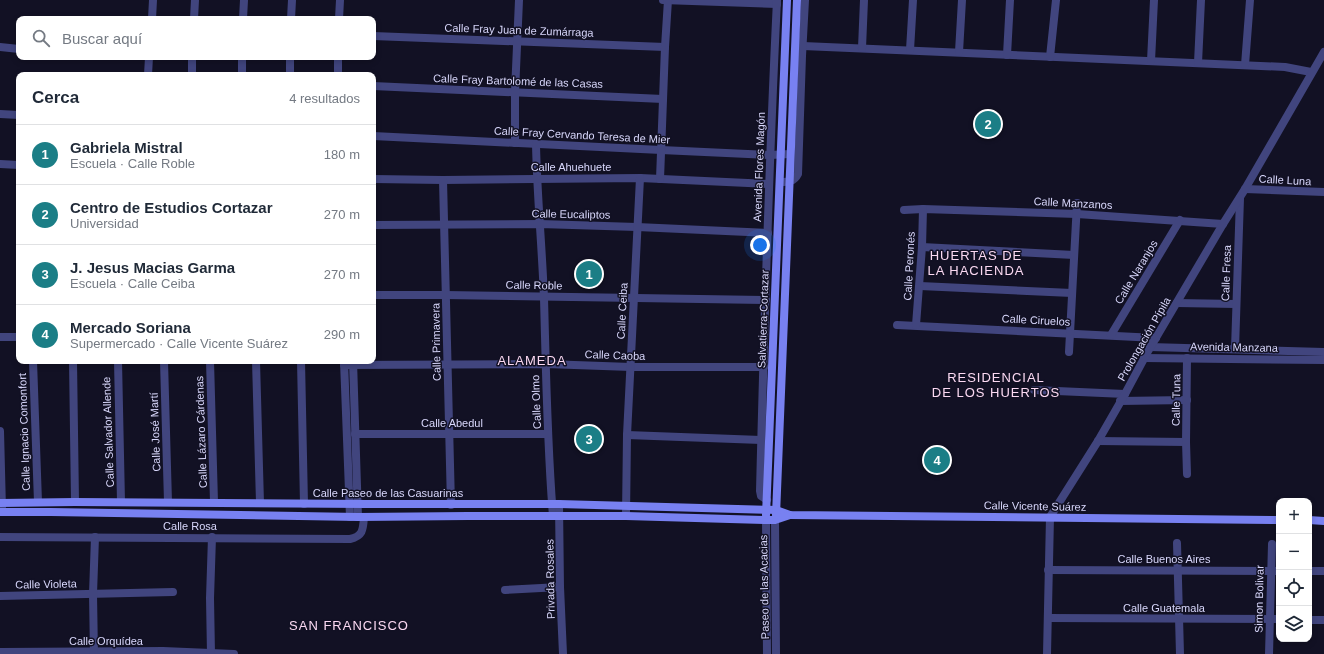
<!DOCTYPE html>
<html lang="es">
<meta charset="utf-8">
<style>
:root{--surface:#fff;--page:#f2f2f3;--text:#1f2937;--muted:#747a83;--line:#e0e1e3;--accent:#1b7e86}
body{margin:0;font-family:Arial,sans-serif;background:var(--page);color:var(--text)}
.controls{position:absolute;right:12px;bottom:12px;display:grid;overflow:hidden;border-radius:8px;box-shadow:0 2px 6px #0003}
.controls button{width:36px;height:36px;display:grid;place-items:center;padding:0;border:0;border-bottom:1px solid var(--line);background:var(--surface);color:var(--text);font:20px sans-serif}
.you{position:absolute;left:760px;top:245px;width:14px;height:14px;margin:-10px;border:3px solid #fff;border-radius:50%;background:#1a73e8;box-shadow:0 0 0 6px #1a73e833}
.badge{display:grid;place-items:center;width:26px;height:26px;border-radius:50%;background:var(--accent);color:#fff;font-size:13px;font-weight:700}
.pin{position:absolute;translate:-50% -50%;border:2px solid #fff;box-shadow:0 1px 4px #0006}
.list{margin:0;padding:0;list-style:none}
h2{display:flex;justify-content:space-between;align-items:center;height:52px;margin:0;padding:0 16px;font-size:17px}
h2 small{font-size:13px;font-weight:400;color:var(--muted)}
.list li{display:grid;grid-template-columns:26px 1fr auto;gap:12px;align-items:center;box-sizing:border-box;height:60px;padding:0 16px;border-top:1px solid var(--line)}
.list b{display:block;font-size:15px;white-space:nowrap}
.list p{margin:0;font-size:13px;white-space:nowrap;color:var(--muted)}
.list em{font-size:13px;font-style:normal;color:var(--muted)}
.icon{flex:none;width:22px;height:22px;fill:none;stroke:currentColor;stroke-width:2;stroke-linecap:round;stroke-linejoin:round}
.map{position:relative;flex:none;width:1324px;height:654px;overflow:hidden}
.search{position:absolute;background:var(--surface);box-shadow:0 2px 6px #0003;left:16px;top:16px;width:360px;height:44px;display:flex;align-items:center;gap:10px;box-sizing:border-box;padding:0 14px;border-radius:8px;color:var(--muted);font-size:15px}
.panel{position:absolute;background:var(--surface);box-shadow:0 2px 6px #0003;left:16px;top:72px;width:360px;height:292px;border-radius:8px}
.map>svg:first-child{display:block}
</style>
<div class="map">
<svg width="1324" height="654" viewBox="0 0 1324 654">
<rect width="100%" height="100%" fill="#121124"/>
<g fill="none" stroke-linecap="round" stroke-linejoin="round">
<g stroke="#41457e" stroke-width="8">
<path d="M663,0L777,4"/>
<path d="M152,19L153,0"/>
<path d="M194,19L195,0"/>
<path d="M243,19L244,0"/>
<path d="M291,19L292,0"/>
<path d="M339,19L340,0"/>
<path d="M373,36L665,47"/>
<path d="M803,46C963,53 1124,59 1285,67L1311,72"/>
<path d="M0,47L19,49"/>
<path d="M862,48L864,0"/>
<path d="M910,50L913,0"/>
<path d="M959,52L962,0"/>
<path d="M1007,55L1010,0"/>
<path d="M1050,57L1056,0"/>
<path d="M1151,61L1154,0"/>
<path d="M1198,63L1201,0"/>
<path d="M1245,65L1250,0"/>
<path d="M148,75L149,57"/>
<path d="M192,75V57"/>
<path d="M242,75V57"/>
<path d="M290,75V57"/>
<path d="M338,75V57"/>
<path d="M373,86L663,99"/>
<path d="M0,114L19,115"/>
<path d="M373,136L661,150L770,155L790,154"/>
<path d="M515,143V92L519,0"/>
<path d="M536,144C537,195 542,247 544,298C546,371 547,443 553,516"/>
<path d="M0,164L19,165"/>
<path d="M373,179L443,180L640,178L769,184"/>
<path d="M660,179L665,47L668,0"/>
<path d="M443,180L451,505"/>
<path d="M780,182C788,182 794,182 798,174L802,56L805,0"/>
<path d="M1245,189L1324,192"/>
<path d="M904,210L923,209L1077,214L1223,224"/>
<path d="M373,225L540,224L637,227L768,233"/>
<path d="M922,247L1074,255"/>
<path d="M920,286L1072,293"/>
<path d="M373,295H445L766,300"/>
<path d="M1177,303L1236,304"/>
<path d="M897,325L1156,338"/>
<path d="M916,325L922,247L923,209"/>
<path d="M1111,335L1180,220"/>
<path d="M0,337H19"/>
<path d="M1150,347L1324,352"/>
<path d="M1235,349L1240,198"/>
<path d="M1069,352L1077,203"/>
<path d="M1144,358L1324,360"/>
<path d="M33,361L38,502"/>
<path d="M73,361L75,502"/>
<path d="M118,361L121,502"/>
<path d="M164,361L168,502"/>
<path d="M210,361L214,502"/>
<path d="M256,361L260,503"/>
<path d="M301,361L304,504"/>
<path d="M344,361L350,517"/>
<path d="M353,361L358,517"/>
<path d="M344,365L546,364L631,367H764"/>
<path d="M1034,390L1125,394"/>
<path d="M1120,401L1187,400"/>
<path d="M0,431L2,509"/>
<path d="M355,434H548"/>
<path d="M627,435L761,440"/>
<path d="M1098,441L1186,442"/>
<path d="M1187,474L1186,442L1187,358"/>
<path d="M767,500L761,496L760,491C764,328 769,164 777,0"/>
<path d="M559,504L560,587L563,654"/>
<path d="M626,516L627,435L640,178"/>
<path d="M0,537L350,539C363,536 363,530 364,517"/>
<path d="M1177,543L1180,654"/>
<path d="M1048,570L1279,571"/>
<path d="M1309,571H1324"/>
<path d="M505,590L560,587"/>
<path d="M0,596L173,592"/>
<path d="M1048,618L1279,619"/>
<path d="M1309,620H1324"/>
<path d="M0,652L163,651L234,654"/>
<path d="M94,654L93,594L95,537"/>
<path d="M211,654L210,598L212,537"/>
<path d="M1047,654L1050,517L1098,441L1125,394L1147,353L1223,224L1245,189L1324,52"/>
<path d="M1269,654L1272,544"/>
</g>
<g stroke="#41457e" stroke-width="8">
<path d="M766,520L767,654"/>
<path d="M775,520L776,654"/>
</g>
<g stroke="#7881f1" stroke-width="8">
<path d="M0,503L75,502L367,504H559L776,510L790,515L1279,520"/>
<path d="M0,512H51L358,517L468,516H626L766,520H775L790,515"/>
<path d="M766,515L787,0"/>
<path d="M776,515L797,0"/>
<path d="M1309,520L1324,521"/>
</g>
</g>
<g text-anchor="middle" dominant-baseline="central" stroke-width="3" stroke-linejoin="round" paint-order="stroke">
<g font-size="11" fill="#d8d7fb" stroke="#121124">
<text transform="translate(519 30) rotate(2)">Calle Fray Juan de Zumárraga</text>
<text transform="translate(518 81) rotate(2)">Calle Fray Bartolomé de las Casas</text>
<text transform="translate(582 135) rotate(3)">Calle Fray Cervando Teresa de Mier</text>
<text x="571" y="167">Calle Ahuehuete</text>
<text transform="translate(759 167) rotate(-88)">Avenida Flores Magón</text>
<text transform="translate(1285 180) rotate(3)">Calle Luna</text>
<text transform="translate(1073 203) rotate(3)">Calle Manzanos</text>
<text transform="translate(571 214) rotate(1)">Calle Eucaliptos</text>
<text transform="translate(909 266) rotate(-87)">Calle Peronés</text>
<text transform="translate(1136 272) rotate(-59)">Calle Naranjos</text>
<text transform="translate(1226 273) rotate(-88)">Calle Fresa</text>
<text transform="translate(534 285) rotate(1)">Calle Roble</text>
<text transform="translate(622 311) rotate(-87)">Calle Ceiba</text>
<text transform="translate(763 319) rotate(-88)">Salvatierra-Cortazar</text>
<text transform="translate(1036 320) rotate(3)">Calle Ciruelos</text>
<text transform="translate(1144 339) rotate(-60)">Prolongación Pípila</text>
<text transform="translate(436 342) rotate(-91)">Calle Primavera</text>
<text transform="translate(1234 347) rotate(1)">Avenida Manzana</text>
<text transform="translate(615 355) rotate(2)">Calle Caoba</text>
<text transform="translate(1176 400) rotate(-89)">Calle Tuna</text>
<text transform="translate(536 402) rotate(-92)">Calle Olmo</text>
<text x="452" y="423">Calle Abedul</text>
<text transform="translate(24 432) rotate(-92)">Calle Ignacio Comonfort</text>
<text transform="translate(108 432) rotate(-92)">Calle Salvador Allende</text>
<text transform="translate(155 432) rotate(-92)">Calle José Martí</text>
<text transform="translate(201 432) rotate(-92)">Calle Lázaro Cárdenas</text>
<text x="388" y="493">Calle Paseo de las Casuarinas</text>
<text transform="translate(1035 506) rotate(1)">Calle Vicente Suárez</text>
<text x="190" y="526">Calle Rosa</text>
<text x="1164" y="559">Calle Buenos Aires</text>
<text transform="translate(550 579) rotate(-91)">Privada Rosales</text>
<text transform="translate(46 584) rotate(-1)">Calle Violeta</text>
<text transform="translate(764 587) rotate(-91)">Paseo de las Acacias</text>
<text transform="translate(1259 599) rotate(-89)">Simon Bolivar</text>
<text x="1164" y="608">Calle Guatemala</text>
<text x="106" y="641">Calle Orquídea</text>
</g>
<g font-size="13" letter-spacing="1" fill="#fbd9f2" stroke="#121124">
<text x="976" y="255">HUERTAS DE<tspan x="976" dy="15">LA HACIENDA</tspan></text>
<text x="532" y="360">ALAMEDA</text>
<text x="996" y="377">RESIDENCIAL<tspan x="996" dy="15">DE LOS HUERTOS</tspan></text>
<text x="349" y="625">SAN FRANCISCO</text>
</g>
</g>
</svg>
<div class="controls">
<button>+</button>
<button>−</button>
<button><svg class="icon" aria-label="locate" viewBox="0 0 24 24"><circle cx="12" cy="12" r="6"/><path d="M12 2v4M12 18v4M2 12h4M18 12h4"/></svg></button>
<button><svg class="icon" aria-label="layers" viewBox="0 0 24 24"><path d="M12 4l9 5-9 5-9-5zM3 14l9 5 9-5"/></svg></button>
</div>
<div class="you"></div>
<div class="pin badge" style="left:589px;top:274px">1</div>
<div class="pin badge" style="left:988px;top:124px">2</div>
<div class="pin badge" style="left:589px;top:439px">3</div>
<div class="pin badge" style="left:937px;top:460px">4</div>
<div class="search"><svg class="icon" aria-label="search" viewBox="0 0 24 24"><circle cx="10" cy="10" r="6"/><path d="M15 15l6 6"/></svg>Buscar aquí</div>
<section class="panel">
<h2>Cerca<small>4 resultados</small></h2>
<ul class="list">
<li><span class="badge">1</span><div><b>Gabriela Mistral</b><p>Escuela · Calle Roble</p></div><em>180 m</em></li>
<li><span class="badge">2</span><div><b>Centro de Estudios Cortazar</b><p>Universidad</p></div><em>270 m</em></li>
<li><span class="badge">3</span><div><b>J. Jesus Macias Garma</b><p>Escuela · Calle Ceiba</p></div><em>270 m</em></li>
<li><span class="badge">4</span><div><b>Mercado Soriana</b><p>Supermercado · Calle Vicente Suárez</p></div><em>290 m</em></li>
</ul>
</section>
</div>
